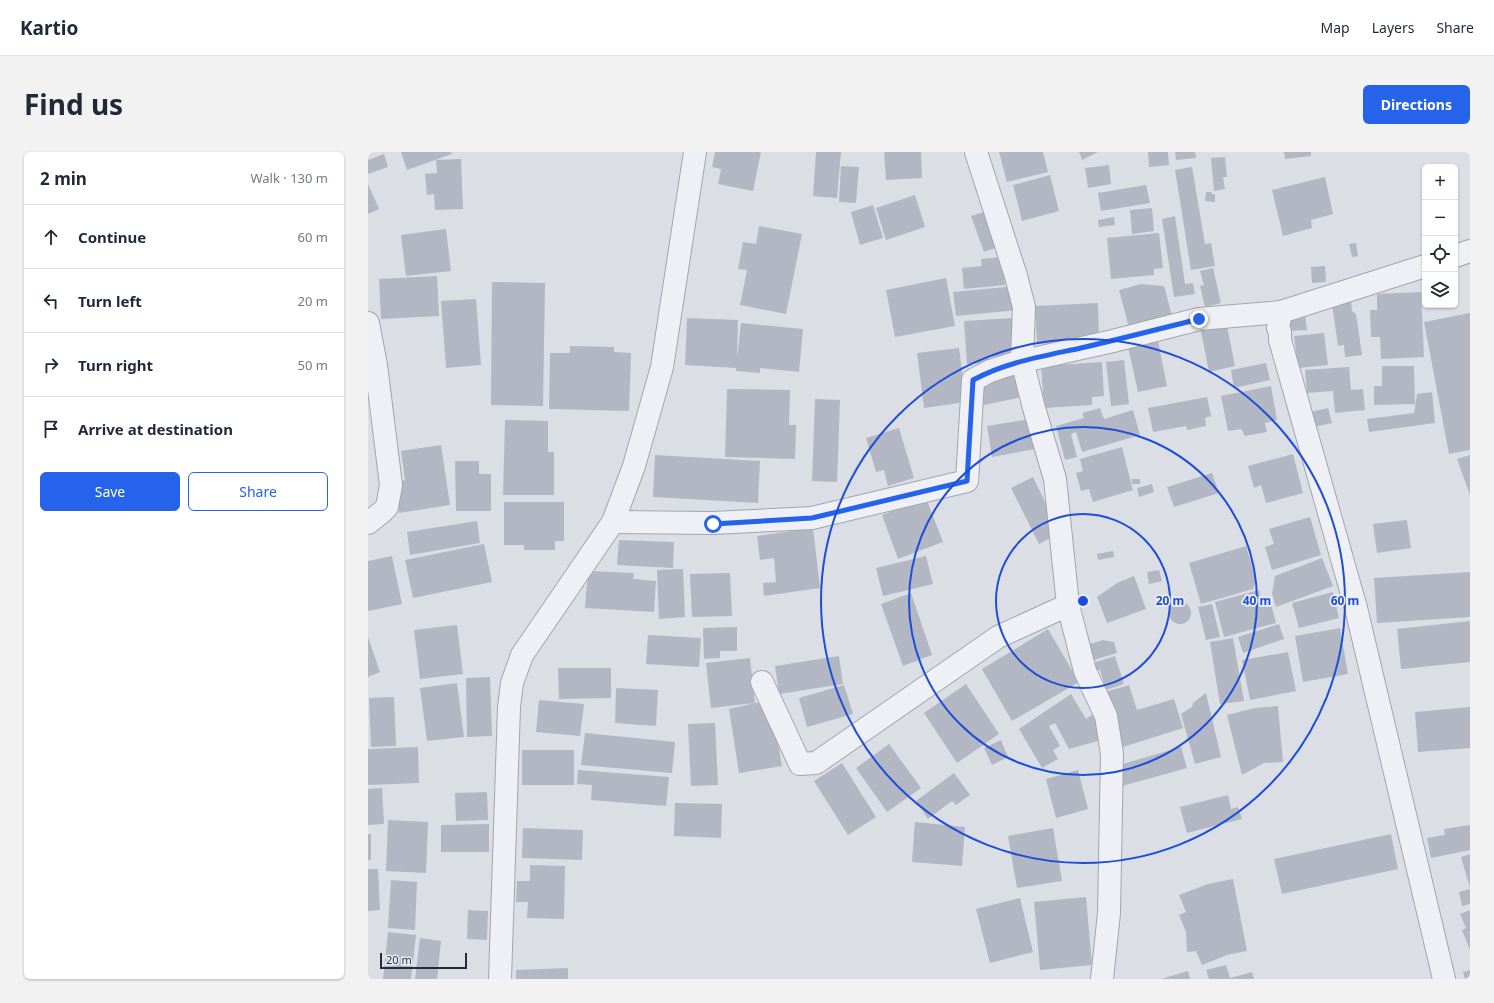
<!DOCTYPE html>
<meta charset="utf-8">
<style>
:root{--surface:#fff;--page:#f2f2f3;--text:#1f2937;--muted:#747a83;--line:#e0e1e3;--accent:#2563eb}
body{margin:0;font-family:"Noto Sans",sans-serif;background:var(--page);color:var(--text)}
.controls{position:absolute;right:12px;top:12px;display:grid;overflow:hidden;border-radius:6px;box-shadow:0 1px 3px #0004}
.controls button{width:36px;height:36px;display:grid;place-items:center;padding:0;border:0;border-bottom:1px solid var(--line);background:var(--surface);color:var(--text);font:20px sans-serif}
.scale{position:absolute;left:12px;bottom:10px;width:87px;box-sizing:border-box;padding-left:4px;border:2px solid #252b3d;border-top:0;font-size:11px;line-height:14px;white-space:nowrap;color:#252b3d;-webkit-text-stroke:3px #ebedf4;paint-order:stroke}
.stop{position:absolute;width:12px;height:12px;margin:-9px;border:3px solid #2563eb;border-radius:50%;background:#fff}
.stop.end{background:#2563eb;border-color:#fff;box-shadow:0 1px 4px #0008}
.list{margin:0;padding:0;list-style:none}
h2{display:flex;justify-content:space-between;align-items:center;height:52px;margin:0;padding:0 16px;font-size:17px}
h2 small{font-size:13px;font-weight:400;color:var(--muted)}
.list li{display:grid;grid-template-columns:26px 1fr auto;gap:12px;align-items:center;box-sizing:border-box;height:64px;padding:0 16px;border-top:1px solid var(--line)}
.list b{display:block;font-size:15px;white-space:nowrap}
.list em{font-size:13px;font-style:normal;color:var(--muted)}
.actions{display:flex;gap:8px;padding:12px 16px}
.actions a{flex:1;padding:9px 0;border:1px solid var(--accent);border-radius:6px;text-align:center;font-size:14px;color:var(--accent)}
.actions .main{background:var(--accent);color:#fff}
.icon{flex:none;width:22px;height:22px;fill:none;stroke:currentColor;stroke-width:2;stroke-linecap:round;stroke-linejoin:round}
.map{position:relative;flex:none;width:1102px;height:827px;overflow:hidden;border-radius:6px}
header{display:flex;align-items:center;gap:24px;box-sizing:border-box;height:56px;padding:0 20px;background:var(--surface);border-bottom:1px solid var(--line)}
header strong{font-size:19px}
nav{display:flex;gap:22px;margin-inline-start:auto;font-size:14px}
.intro{display:flex;align-items:center;justify-content:space-between;box-sizing:border-box;height:96px;padding:0 24px}
h1{margin:0;font-size:28px}
.button{padding:10px 18px;border-radius:6px;background:var(--accent);color:#fff;font-size:14px;font-weight:700}
main{display:flex;gap:24px;padding:0 24px}
aside{flex:1;background:var(--surface);border-radius:6px;box-shadow:0 1px 3px #0004}
.map>svg:first-child{display:block}
</style>
<header>
<strong>Kartio</strong>
<nav><a>Map</a><a>Layers</a><a>Share</a></nav>
</header>
<div class="intro"><h1>Find us</h1><a class="button">Directions</a></div>
<main>
<aside>
<h2>2 min<small>Walk · 130 m</small></h2>
<ul class="list">
<li><svg class="icon" aria-label="ahead" viewBox="0 0 24 24"><path d="M12 20V5M6 11l6-6 6 6"/></svg><div><b>Continue</b></div><em>60 m</em></li>
<li><svg class="icon" aria-label="left" viewBox="0 0 24 24"><path d="M17 20v-9H6M10 6l-5 5 5 5"/></svg><div><b>Turn left</b></div><em>20 m</em></li>
<li><svg class="icon" aria-label="right" viewBox="0 0 24 24"><path d="M7 20v-9h11M14 6l5 5-5 5"/></svg><div><b>Turn right</b></div><em>50 m</em></li>
<li><svg class="icon" aria-label="arrive" viewBox="0 0 24 24"><path d="M6 21V4h12l-3 4 3 4H6"/></svg><div><b>Arrive at destination</b></div></li>
</ul>
<div class="actions"><a class="main">Save</a><a>Share</a></div>
</aside>
<div class="map">
<svg width="1102" height="827" viewBox="0 0 1102 827">
<rect width="100%" height="100%" fill="#dcdee6"/>
<g fill="#b3b7c3">
<path d="M33,0H83L84,2L39,18Z"/>
<path d="M347,0H393L385,39L350,32L353,17L344,15Z"/>
<path d="M448,0H473L469,46L445,44Z"/>
<path d="M516,0H553L554,26L518,28Z"/>
<path d="M631,0H675L680,20L639,30Z"/>
<path d="M711,0H730L714,8Z"/>
<path d="M780,0H800L801,13L781,15Z"/>
<path d="M807,0H827L828,6L808,8Z"/>
<path d="M916,0H943V4L917,7Z"/>
<path d="M16,2L20,15L0,22V8Z"/>
<path d="M857,5L859,25H855L857,37L846,39L843,6Z"/>
<path d="M93,7L95,57L67,58L66,42L59,43L57,22L69,21L68,8Z"/>
<path d="M741,13L743,32L720,36L717,16Z"/>
<path d="M473,14L491,15L488,51L471,50Z"/>
<path d="M824,15L837,92L843,91L847,114L823,118L807,18Z"/>
<path d="M682,23L691,59L654,69L645,33Z"/>
<path d="M957,25L965,62L943,68L944,76L915,84L904,38Z"/>
<path d="M0,32L11,57L0,62Z"/>
<path d="M778,33L782,51L733,59L730,41Z"/>
<path d="M838,40H844V42H847V50L837,49Z"/>
<path d="M547,43L557,75L518,88L508,56Z"/>
<path d="M505,53L515,86L492,93L483,60Z"/>
<path d="M784,56L786,79L764,82L762,58Z"/>
<path d="M619,59L632,94L616,100L603,64Z"/>
<path d="M807,64L817,132L825,131L827,142L806,145L794,67Z"/>
<path d="M746,65L747,73L731,75L730,68Z"/>
<path d="M391,74L434,82L418,162L372,153L379,118L370,117L375,90L388,92Z"/>
<path d="M78,77L83,119L38,124L33,83Z"/>
<path d="M791,81L795,116L786,117V123L743,127L739,86Z"/>
<path d="M988,91L990,104L984,105L981,92Z"/>
<path d="M634,105L637,133L596,137L594,116L614,114L613,107Z"/>
<path d="M957,114L958,130L944,131L943,115Z"/>
<path d="M845,116L853,151L837,155L832,134L836,133L832,119Z"/>
<path d="M69,124L71,164L13,167L11,127Z"/>
<path d="M578,126L587,174L527,185L518,138Z"/>
<path d="M124,130L177,131L175,254L123,253Z"/>
<path d="M773,132L796,134L804,164L761,176L751,138Z"/>
<path d="M648,134L650,158L588,164L585,140Z"/>
<path d="M1053,140L1056,205L1013,207L1012,185H1003L1002,158H1009V142Z"/>
<path d="M108,147L113,213L78,216L73,149Z"/>
<path d="M983,149L984,159L988,162L994,203L977,205L976,193L970,194L964,152Z"/>
<path d="M730,151L731,189L669,192L667,154Z"/>
<path d="M1102,161V298L1081,302L1056,170Z"/>
<path d="M937,163L939,178L922,179L921,165Z"/>
<path d="M319,166L370,168L369,207L373,171L435,177L431,220L392,216V221L368,219V216L317,213Z"/>
<path d="M646,166L649,203L621,205L622,211L599,212L596,169Z"/>
<path d="M858,169L867,214L841,220L832,174Z"/>
<path d="M956,181L960,213L930,216L926,184Z"/>
<path d="M789,184L799,234L770,240L759,190Z"/>
<path d="M202,194L246,195V200L263,201L261,259L181,257L182,201H202Z"/>
<path d="M591,196L598,250L556,256L549,201Z"/>
<path d="M756,208L761,252L743,254L738,210Z"/>
<path d="M734,210L736,244L724,245V253L676,256L673,214Z"/>
<path d="M898,211L902,228L866,236L863,218Z"/>
<path d="M1014,214H1046L1047,252L1006,253V234H1014Z"/>
<path d="M981,215L983,238L995,237L997,258L967,261L965,239L939,241L937,218Z"/>
<path d="M654,221L659,244L616,253L611,230Z"/>
<path d="M903,234L909,268L897,271L899,280L877,284L873,277L860,279L853,244Z"/>
<path d="M359,237L422,238L421,273H428L427,307L357,305Z"/>
<path d="M1064,240L1067,271L1001,280L999,267L1046,261L1049,242Z"/>
<path d="M839,245L843,264L837,266L838,274L819,278L818,274L785,280L780,256Z"/>
<path d="M447,247L472,248L469,330L444,329Z"/>
<path d="M732,256L736,267L765,258L772,283L714,300L708,280L703,282L709,305L697,308L688,274L716,266L714,261Z"/>
<path d="M960,256L964,271L946,275L943,260Z"/>
<path d="M662,267L667,297L624,305L619,274Z"/>
<path d="M137,268L180,269V300H186V343H135Z"/>
<path d="M531,276L546,326L520,334L516,318L508,320L498,286Z"/>
<path d="M73,293L82,353L31,361L26,330L37,328L33,299Z"/>
<path d="M754,295L765,338L725,350L721,337L713,339L708,321L715,319L712,307Z"/>
<path d="M925,302L935,341L898,351L893,333L886,336L880,314Z"/>
<path d="M287,303L392,309L390,351L285,345Z"/>
<path d="M1102,303V343L1089,307Z"/>
<path d="M87,309H111V322H123V359H88Z"/>
<path d="M844,321L851,341L806,355L799,335Z"/>
<path d="M665,325L692,381L671,392L643,336Z"/>
<rect x="764" y="327" width="8" height="5"/>
<path d="M784,332L786,340L771,345L769,336Z"/>
<path d="M558,346L575,390L530,407L514,363Z"/>
<path d="M136,350H196V389H187V398H156V393H136Z"/>
<path d="M942,365L953,403L904,418L897,395L906,392L901,377Z"/>
<path d="M1039,368L1043,396L1009,401L1005,372Z"/>
<path d="M109,369L112,391L42,403L39,380Z"/>
<path d="M445,376L452,436L396,444L395,431L408,430L406,406L392,408L389,384Z"/>
<path d="M251,388L306,390L305,416L249,413Z"/>
<path d="M116,392L124,430L45,446L37,408Z"/>
<path d="M878,394L888,427L885,437L833,452L821,411Z"/>
<path d="M745,399L746,405L730,408L729,402Z"/>
<path d="M24,404L34,452L0,459V409Z"/>
<path d="M558,404L565,432L515,444L508,416Z"/>
<path d="M954,406L965,434L908,455L904,442L907,424Z"/>
<path d="M315,417L317,465L291,467L289,418Z"/>
<path d="M791,418L794,429L781,432L779,420Z"/>
<path d="M220,419L266,421L265,427L288,429L286,460L217,456Z"/>
<path d="M1102,420V465L1009,471L1006,426Z"/>
<path d="M362,421L364,464L324,465L322,422Z"/>
<path d="M766,424L778,457L739,471L729,445L749,431Z"/>
<path d="M891,438L893,450L902,448L908,471L856,485L847,450Z"/>
<path d="M965,440L971,466L931,476L924,451Z"/>
<path d="M543,441L564,503L535,514L513,452Z"/>
<circle cx="812" cy="461" r="11"/>
<path d="M844,452L852,485L838,488L830,455Z"/>
<path d="M1102,469V510L1033,517L1029,477Z"/>
<path d="M911,472L916,487L875,501L870,485Z"/>
<path d="M89,473L95,522L52,527L46,478Z"/>
<path d="M369,475V499H352V506L336,507L335,476Z"/>
<path d="M972,476L980,522L935,530L927,484Z"/>
<path d="M680,477L711,530L644,569L614,517Z"/>
<path d="M280,483L333,486L331,515L278,512Z"/>
<path d="M0,485L12,520L0,525Z"/>
<path d="M865,486L876,549L852,552L842,490Z"/>
<path d="M735,488L746,490L749,501L719,510L715,494Z"/>
<path d="M920,500L928,539L882,548L874,508Z"/>
<path d="M471,504L475,532L411,542L407,514Z"/>
<path d="M747,504L756,532L738,538L732,518L727,519L725,511Z"/>
<path d="M382,506L387,551L343,556L338,511Z"/>
<path d="M190,516H243V546L191,547Z"/>
<path d="M122,525L124,584L99,585L98,526Z"/>
<path d="M89,531L96,585L59,589L52,536Z"/>
<path d="M598,532L631,582L589,611L556,561Z"/>
<path d="M476,533L485,562L439,575L431,546Z"/>
<path d="M761,533L769,558L806,547L815,576L752,596L734,541Z"/>
<path d="M248,536L290,538L288,574L247,571Z"/>
<path d="M838,541L853,605L827,612L813,562L824,555L825,551Z"/>
<path d="M703,542L718,567L730,559L737,587L701,597L687,571L681,574L692,594L685,598L690,607L674,616L651,577Z"/>
<path d="M26,545L28,594L3,595L1,546Z"/>
<path d="M171,548L216,552L212,584L168,580Z"/>
<path d="M387,551H403L414,614L371,621L361,557Z"/>
<path d="M910,554L915,610L896,611L874,623L859,563L887,556Z"/>
<path d="M1102,555V596L1050,600L1047,560Z"/>
<path d="M347,571L350,633L323,634L320,572Z"/>
<path d="M217,581L307,590L304,621L213,613Z"/>
<path d="M633,588L640,605L624,613L616,596Z"/>
<path d="M521,592L553,636L519,660L488,616Z"/>
<path d="M50,595L51,631L0,633V597Z"/>
<path d="M813,595L819,616L754,634L748,614Z"/>
<rect x="154" y="598" width="52" height="35"/>
<path d="M474,611L508,665L480,683L446,629Z"/>
<path d="M210,618L301,625L298,654L223,648L224,633L209,632Z"/>
<path d="M710,618L720,657L688,666L678,627Z"/>
<path d="M586,621L602,643L588,653L584,649L560,667L548,649Z"/>
<path d="M14,636L16,672L0,673V637Z"/>
<path d="M119,640L120,668L88,669L87,641Z"/>
<path d="M860,643L863,657L870,655L874,667L819,681L812,655Z"/>
<path d="M307,651L354,652L353,686L306,684Z"/>
<path d="M20,668L60,670L58,721L18,719Z"/>
<path d="M547,670L597,675L594,714L544,710Z"/>
<path d="M121,672V700H73V673Z"/>
<path d="M1102,673V698L1063,706L1059,686L1077,683L1076,677Z"/>
<path d="M155,676L215,678L214,708L154,706Z"/>
<path d="M685,676L694,729L649,736L640,684Z"/>
<rect x="0" y="682" width="3" height="26"/>
<path d="M1023,682L1030,717L914,742L906,707Z"/>
<path d="M1102,702V736L1093,705Z"/>
<path d="M162,713L197,714L196,767L159,766L160,750H148L149,729H162Z"/>
<path d="M0,717H10L12,758L0,759Z"/>
<path d="M865,727L879,799L859,803L834,813L828,799L819,800L818,780L811,763L818,760L811,743L840,732Z"/>
<path d="M23,728L49,730L47,778L20,776Z"/>
<path d="M1102,737V752L1094,754L1091,740Z"/>
<path d="M718,745L724,813L672,818L666,750Z"/>
<path d="M652,746L665,800L622,811L608,757Z"/>
<path d="M100,758L120,759L119,788L99,787Z"/>
<path d="M1102,758V798L1094,778L1098,776L1092,762Z"/>
<path d="M20,780L48,783L43,827H15Z"/>
<path d="M52,786L73,789L69,827H47Z"/>
<path d="M858,813L862,826L884,820L886,827H841L838,818Z"/>
<path d="M200,816V827H148V818Z"/>
<path d="M1102,818V827H1097L1095,820Z"/>
<path d="M820,819L822,827H793Z"/>
</g>
<g fill="none" stroke-linecap="round" stroke-linejoin="round">
<g stroke="#a1a5b0" stroke-width="24">
<g id="minor">
<path d="M608,0L648,124L656,155L654,209L666,256L687,327L700,453"/>
<path d="M1087,104L1102,99"/>
<path d="M1057,114L913,160L910,176L912,180V188L988,456L1076,827"/>
<path d="M0,171L8,213L23,333L19,355L14,360L0,371"/>
<path d="M245,370L345,371L444,366L599,329L605,228L622,219L647,211L745,189L831,167L913,160"/>
<path d="M394,530L432,612L448,611L630,485L700,453L717,519L738,564L744,602L741,761L734,827"/>
<path d="M132,827L141,555L144,531L154,503L245,370L266,314L294,215L327,0"/>
</g>
</g>
<use href="#minor" stroke="#eef0f5" stroke-width="22"/>
</g>
<g fill="none" stroke-linecap="round" stroke-linejoin="round">
<path stroke="#2563eb" stroke-width="5" d="M345,372L444,366L599,329L605,228C638,210 676,204 713,196C752,187 791,177 831,167"/>
</g>
<g fill="none" stroke="#1d4ed8" stroke-width="2">
<circle cx="715" cy="449" r="87"/>
<circle cx="715" cy="449" r="174"/>
<circle cx="715" cy="449" r="262"/>
</g>
<circle cx="715" cy="449" r="6" fill="#1d4ed8" stroke="#ebedf4" stroke-width="2"/>
<g font-size="12" text-anchor="middle" font-weight="bold" fill="#1d4ed8" stroke="#ebedf4" stroke-width="3.5" stroke-linejoin="round" paint-order="stroke">
<text x="802" y="453">20 m</text>
<text x="889" y="453">40 m</text>
<text x="977" y="453">60 m</text>
</g>
</svg>
<div class="controls">
<button>+</button>
<button>−</button>
<button><svg class="icon" aria-label="locate" viewBox="0 0 24 24"><circle cx="12" cy="12" r="6"/><path d="M12 2v4M12 18v4M2 12h4M18 12h4"/></svg></button>
<button><svg class="icon" aria-label="layers" viewBox="0 0 24 24"><path d="M12 4l9 5-9 5-9-5zM3 14l9 5 9-5"/></svg></button>
</div>
<div class="scale">20 m</div>
<div class="stop" style="left:345px;top:372px"></div>
<div class="stop end" style="left:831px;top:167px"></div>
</div>
</main>
